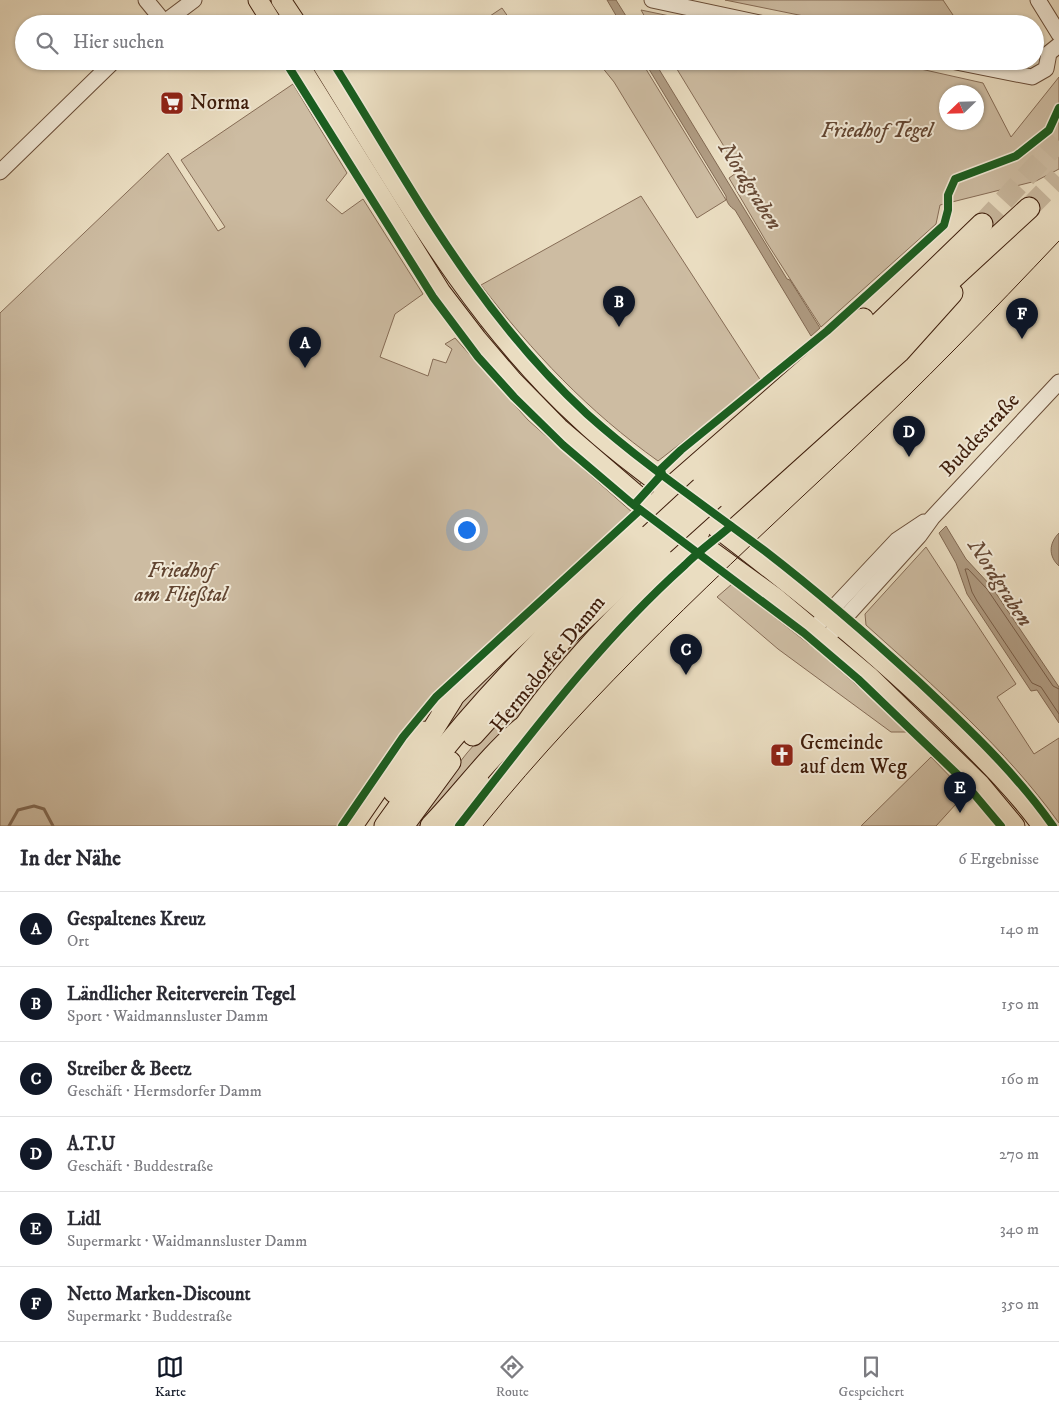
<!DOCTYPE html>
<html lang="de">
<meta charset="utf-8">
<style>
:root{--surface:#fff;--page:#f2f2f3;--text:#2b2b33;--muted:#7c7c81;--line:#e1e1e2;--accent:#111827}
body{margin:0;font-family:"IM FELL DW Pica",serif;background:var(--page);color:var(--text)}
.compass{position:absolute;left:939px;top:85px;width:45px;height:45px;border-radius:50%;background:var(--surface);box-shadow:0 1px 4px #0004;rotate:247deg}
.you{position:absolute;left:466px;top:529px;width:18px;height:18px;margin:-12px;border:4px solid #fff;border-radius:50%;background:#1a73e8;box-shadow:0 0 0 8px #1a73e833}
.badge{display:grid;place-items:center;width:32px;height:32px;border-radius:50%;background:var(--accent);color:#fff;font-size:16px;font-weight:700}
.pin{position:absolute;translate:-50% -41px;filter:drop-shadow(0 1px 2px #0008)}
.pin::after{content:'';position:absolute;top:26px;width:18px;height:15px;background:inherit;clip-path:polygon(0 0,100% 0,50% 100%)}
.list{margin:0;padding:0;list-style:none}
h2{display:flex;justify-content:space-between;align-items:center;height:65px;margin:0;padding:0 20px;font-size:21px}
h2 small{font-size:16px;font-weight:400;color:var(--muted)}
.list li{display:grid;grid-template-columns:32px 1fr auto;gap:15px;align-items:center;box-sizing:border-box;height:75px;padding:0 20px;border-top:1px solid var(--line)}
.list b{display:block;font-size:19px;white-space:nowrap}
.list p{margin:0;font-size:16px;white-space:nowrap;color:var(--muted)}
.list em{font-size:16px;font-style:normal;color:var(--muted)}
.icon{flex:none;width:28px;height:28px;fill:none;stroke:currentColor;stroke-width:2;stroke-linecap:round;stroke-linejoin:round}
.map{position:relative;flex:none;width:1059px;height:826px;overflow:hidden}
.search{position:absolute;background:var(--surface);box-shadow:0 1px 4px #0004;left:15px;right:15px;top:15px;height:55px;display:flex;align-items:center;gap:12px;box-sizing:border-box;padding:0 18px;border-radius:28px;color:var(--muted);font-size:19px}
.sheet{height:515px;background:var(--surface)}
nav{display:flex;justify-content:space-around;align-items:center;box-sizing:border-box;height:70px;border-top:1px solid var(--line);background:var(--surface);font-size:14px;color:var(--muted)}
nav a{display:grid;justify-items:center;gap:2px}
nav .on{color:var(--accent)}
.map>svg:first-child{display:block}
</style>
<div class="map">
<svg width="1059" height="826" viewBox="0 0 1059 826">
<rect width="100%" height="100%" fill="#eaddc1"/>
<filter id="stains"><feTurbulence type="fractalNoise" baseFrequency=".004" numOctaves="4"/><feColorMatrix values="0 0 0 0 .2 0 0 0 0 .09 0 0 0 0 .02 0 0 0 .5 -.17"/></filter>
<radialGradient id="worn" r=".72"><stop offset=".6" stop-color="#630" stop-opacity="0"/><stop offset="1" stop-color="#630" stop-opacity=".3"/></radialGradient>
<g fill="#cdbca2" stroke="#866c56" fill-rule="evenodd">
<path d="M725,0H943L959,24H843Z"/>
<path d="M502,8L511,21L506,24H478Z"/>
<path d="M641,10L708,24H649Z"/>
<path d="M597,61H641L726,200L697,218L614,82Z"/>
<path d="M672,61H885L983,83L1011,137L1059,77V169L1036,181L940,205L936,224L821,327L767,243L729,178L739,171ZM946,92H976V122H946Z"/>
<path d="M293,84L347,173L326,200L342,214L363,199L423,294L395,314L380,357L428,376L433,359L446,363L452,349L445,344L455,338L528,420L633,513C554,586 471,657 401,739C378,766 359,796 339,826H0V313L168,153L218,231L225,227L181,160Z"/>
<path d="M641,196L761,381L658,461C589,412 532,352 481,285Z"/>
<path d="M483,325L644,480L639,485L543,399L477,330Z"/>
<path d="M926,547L1016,684L997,697L1034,754L1059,738V823C1005,748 935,687 866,625L865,614Z"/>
<path d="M732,584L814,648L882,707L906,732H891L778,649L717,597Z"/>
<path d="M621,599L496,747L419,826H412C430,802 448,776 467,753C514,698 566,647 621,599Z"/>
<path d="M555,611L497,672L432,750L460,703Z"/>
<path d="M931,757L966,793L936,826H861Z"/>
</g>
<g fill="#b09c83" stroke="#826953">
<path d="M607,0H616L631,24H621Z"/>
<path d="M644,61H654L787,279L790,280L820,328L811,336L735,210C730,207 726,202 726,196Z"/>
<path d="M946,526L966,559L991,586L1059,687V723L1037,690L1031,691L967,594L956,563L939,533Z"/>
<path d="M1059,533V566C1048,556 1049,543 1059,533Z"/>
</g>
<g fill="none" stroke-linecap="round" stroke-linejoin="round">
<path stroke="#775c47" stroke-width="1" d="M1059,689L1053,686L987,589L968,569H965L972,592L977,601L1032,683L1041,687L1059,714"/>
<path stroke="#826953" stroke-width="3" d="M9,826L18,810L34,806L44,809L53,826"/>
<g stroke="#c8b79d" stroke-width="21" stroke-dasharray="21 11" stroke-linecap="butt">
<path d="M1029,208L1059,177"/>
<path d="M982,224L1059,141"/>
</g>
<g stroke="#694d38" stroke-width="17">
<g id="minor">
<path d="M146,0L164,22"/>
<path d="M652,0L764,24"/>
<path d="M1038,0L1059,34"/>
<path d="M162,24L194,0"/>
<path d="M951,61L1032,77L1046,69L1049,53L1059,45"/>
<path d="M0,172L114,61"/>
<path d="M820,622L897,540L924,522"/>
<path d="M832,632L919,536L932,518L1059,382"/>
</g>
</g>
<g stroke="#3e1d0b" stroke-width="21">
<g id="major">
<path d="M258,0L273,24"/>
<path d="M281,0L297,24"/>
<path d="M297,61L441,292L477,339L513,381L559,428L652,508L776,598L870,677L980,784L1015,826"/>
<path d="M320,61C398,186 469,317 579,418C619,456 665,487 708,521C793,586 876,652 952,727C984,759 1015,789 1042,826"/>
<path d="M441,710C512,637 591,573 660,499"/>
<path d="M514,740C566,662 634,597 700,532"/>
<path d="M353,826L395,765L423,731"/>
<path d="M448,826L481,784"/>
</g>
</g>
<g stroke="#3e1d0b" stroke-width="23">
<g id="highway">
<path d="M701,488L855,347L982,224"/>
<path d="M668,490L863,319"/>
<path d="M714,498L1029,208"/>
<path d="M710,522L899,352L952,293"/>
<path d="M473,735L541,660L663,544"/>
<path d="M394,792L452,699"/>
<path d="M385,826C461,717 554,625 650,535"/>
<path d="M403,826L450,762"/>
<path d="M431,826C462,794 488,757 522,728"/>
</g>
</g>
<use href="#minor" stroke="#f1e9d7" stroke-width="15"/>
<use href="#major" stroke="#eaddc1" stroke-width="19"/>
<use href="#highway" stroke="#eaddc1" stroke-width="21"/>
<path stroke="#3e1d0b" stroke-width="1" d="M483,826C594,689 722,572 850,452C922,384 991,313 1059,241"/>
<g stroke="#3e1d0b" stroke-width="23" stroke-linecap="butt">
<g id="highway-bridge">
<path d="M650,535L701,488"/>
<path d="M663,544L714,498"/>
</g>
</g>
<use href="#highway-bridge" stroke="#eaddc1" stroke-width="21"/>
<g stroke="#f1e9d7" stroke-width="11">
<g id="cycleway">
<path d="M285,61L433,297L478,357L514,397L563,445L630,502L804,633L858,679L958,775L1001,826"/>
<path d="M332,61C411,187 476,312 587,414C643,464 705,506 765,551C818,592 869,636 919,682C967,727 1015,772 1053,826"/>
<path d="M634,505L662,474L661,469L681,450L827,331L944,225L948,210V195L955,179L1016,156L1049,130L1059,108"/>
<path d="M342,826L403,737L436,697L640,510"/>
<path d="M459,826C530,735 599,642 685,565C699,551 716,539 731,526"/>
</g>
</g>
<use href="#cycleway" stroke="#1b5e20" stroke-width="8"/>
</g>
<defs>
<g id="supermarket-square" transform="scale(1.25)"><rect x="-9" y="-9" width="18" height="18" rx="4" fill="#8f2418" stroke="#f1e9d7"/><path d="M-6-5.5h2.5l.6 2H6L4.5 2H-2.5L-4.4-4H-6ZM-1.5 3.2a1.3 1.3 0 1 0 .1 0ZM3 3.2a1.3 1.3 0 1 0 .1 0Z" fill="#fff"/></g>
<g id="church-square" transform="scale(1.25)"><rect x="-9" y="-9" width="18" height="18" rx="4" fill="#8f2418" stroke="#f1e9d7"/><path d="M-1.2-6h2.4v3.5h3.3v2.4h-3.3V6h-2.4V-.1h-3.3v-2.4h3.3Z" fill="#fff"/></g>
</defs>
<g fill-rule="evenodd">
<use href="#supermarket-square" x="172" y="103"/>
<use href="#church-square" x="782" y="755"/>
</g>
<g text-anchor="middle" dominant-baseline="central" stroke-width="4" stroke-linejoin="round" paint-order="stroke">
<g font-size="21" fill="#3e1d0b" stroke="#f1e9d7" text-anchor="start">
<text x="190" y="103">Norma</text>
<text x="800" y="743">Gemeinde<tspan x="800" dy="24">auf dem Weg</tspan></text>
</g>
<g font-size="21" font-style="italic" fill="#624531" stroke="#f1e9d7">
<text x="877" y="131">Friedhof Tegel</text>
<text x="181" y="571">Friedhof<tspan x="181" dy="24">am Fließtal</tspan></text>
</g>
<g font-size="21" fill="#3e1d0b" stroke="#f1e9d7">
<text transform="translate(980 435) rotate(-47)">Buddestraße</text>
<text transform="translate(548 664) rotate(-51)">Hermsdorfer Damm</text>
</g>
<g font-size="22" font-style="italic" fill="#664935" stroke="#f1e9d7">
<text transform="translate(750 186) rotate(58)">Nordgraben</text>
<text transform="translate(1000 583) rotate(57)">Nordgraben</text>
</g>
</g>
<rect width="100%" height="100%" filter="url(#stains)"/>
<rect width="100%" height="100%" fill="url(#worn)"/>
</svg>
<svg class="compass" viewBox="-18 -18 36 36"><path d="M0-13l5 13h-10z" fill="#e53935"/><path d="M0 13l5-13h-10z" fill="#7c7c81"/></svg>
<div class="you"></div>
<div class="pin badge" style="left:305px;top:368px">A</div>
<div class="pin badge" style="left:619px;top:327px">B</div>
<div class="pin badge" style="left:686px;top:675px">C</div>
<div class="pin badge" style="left:909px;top:457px">D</div>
<div class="pin badge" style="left:960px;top:813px">E</div>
<div class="pin badge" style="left:1022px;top:339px">F</div>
<div class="search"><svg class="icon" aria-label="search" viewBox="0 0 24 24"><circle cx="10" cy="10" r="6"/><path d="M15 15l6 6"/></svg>Hier suchen</div>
</div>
<section class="sheet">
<h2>In der Nähe<small>6 Ergebnisse</small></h2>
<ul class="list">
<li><span class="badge">A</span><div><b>Gespaltenes Kreuz</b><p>Ort</p></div><em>140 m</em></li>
<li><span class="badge">B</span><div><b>Ländlicher Reiterverein Tegel</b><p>Sport · Waidmannsluster Damm</p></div><em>150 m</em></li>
<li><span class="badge">C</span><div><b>Streiber &amp; Beetz</b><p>Geschäft · Hermsdorfer Damm</p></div><em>160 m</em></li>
<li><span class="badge">D</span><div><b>A.T.U</b><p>Geschäft · Buddestraße</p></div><em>270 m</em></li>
<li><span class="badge">E</span><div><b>Lidl</b><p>Supermarkt · Waidmannsluster Damm</p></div><em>340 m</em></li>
<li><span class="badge">F</span><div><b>Netto Marken-Discount</b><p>Supermarkt · Buddestraße</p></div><em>350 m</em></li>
</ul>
</section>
<nav>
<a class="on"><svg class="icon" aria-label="map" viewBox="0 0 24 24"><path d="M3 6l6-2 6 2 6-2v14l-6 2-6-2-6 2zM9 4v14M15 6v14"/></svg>Karte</a>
<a><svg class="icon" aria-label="directions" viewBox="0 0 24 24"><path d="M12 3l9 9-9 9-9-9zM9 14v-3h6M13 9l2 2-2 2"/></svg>Route</a>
<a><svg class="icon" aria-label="saved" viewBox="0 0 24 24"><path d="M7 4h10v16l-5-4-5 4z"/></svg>Gespeichert</a>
</nav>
